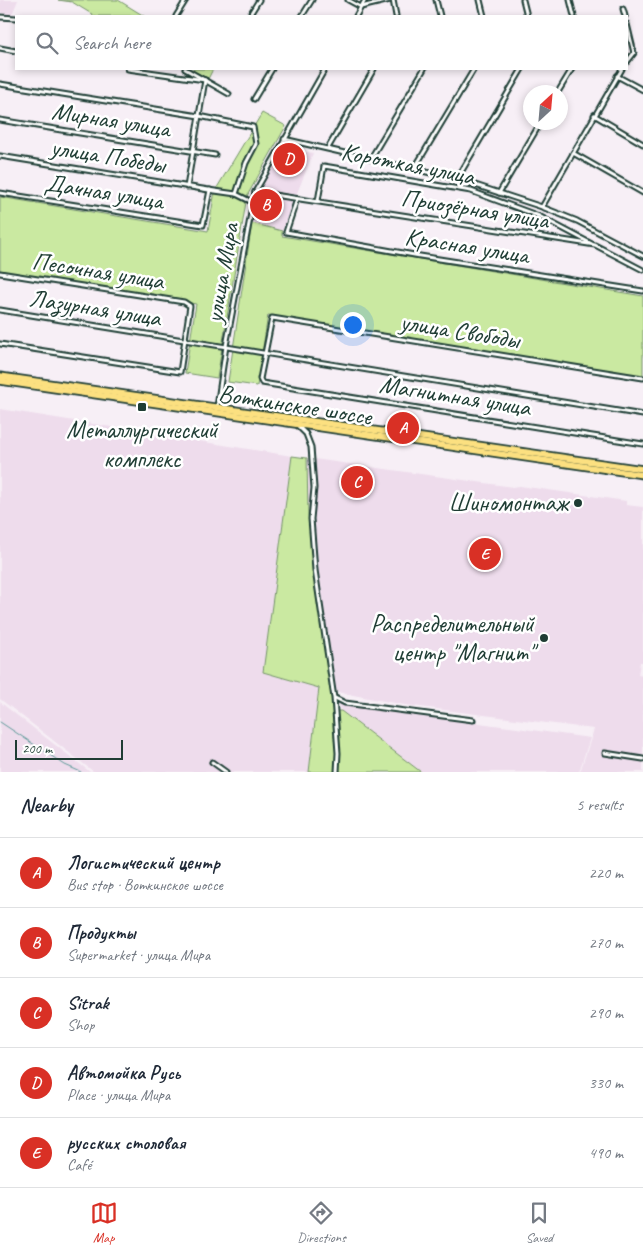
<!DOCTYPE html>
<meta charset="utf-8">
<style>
:root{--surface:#fff;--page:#f6f6f7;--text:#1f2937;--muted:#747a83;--line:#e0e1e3;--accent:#d93025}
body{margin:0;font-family:Caveat,sans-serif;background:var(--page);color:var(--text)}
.compass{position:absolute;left:523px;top:85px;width:45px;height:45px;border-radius:50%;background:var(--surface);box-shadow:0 2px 8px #0003;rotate:26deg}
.scale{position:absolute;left:15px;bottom:12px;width:108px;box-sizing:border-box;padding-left:5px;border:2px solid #1f3d34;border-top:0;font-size:14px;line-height:18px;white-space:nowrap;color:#1f3d34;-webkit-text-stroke:4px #fff;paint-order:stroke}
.you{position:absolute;left:352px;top:324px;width:18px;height:18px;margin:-12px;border:4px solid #fff;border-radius:50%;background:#1a73e8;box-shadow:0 0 0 8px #1a73e833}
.badge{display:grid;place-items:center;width:32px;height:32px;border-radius:50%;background:var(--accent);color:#fff;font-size:16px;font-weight:700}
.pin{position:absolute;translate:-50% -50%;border:2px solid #fff;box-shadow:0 1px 5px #0006}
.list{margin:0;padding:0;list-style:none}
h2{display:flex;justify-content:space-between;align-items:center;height:65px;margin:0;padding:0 20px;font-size:21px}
h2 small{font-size:16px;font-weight:400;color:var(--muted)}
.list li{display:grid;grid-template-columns:32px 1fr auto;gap:15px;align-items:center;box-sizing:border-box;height:70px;padding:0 20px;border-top:1px solid var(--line)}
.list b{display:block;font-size:19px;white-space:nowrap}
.list p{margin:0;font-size:16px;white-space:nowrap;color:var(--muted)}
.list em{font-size:16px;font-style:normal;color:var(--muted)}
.icon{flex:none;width:28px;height:28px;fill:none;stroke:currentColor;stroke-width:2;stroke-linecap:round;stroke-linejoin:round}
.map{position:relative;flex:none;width:643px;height:772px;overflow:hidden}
.search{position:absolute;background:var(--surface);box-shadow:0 2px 8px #0003;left:15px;right:15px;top:15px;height:55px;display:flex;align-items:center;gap:12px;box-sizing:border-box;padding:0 18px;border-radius:0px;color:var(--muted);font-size:19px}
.sheet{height:415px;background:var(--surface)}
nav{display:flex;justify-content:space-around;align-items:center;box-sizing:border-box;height:70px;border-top:1px solid var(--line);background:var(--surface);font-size:14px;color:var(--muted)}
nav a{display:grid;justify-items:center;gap:2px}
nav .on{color:var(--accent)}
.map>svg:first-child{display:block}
</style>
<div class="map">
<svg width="643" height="772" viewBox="0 0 643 772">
<rect width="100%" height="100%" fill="#f7eff6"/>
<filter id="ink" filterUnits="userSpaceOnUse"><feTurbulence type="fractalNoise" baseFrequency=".02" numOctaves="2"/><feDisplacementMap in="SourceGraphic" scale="10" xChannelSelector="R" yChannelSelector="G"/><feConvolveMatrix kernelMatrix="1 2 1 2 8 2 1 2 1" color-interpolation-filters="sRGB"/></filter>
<g filter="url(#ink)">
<g fill="#eedcec">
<path d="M0,0H18L11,17L0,12Z"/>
<path d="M283,147L313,153L282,231L252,223L261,189Z"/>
<path d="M0,409L292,456L263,672L319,688L309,772H94L0,699Z"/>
<path d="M307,458L513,487L520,486L626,501V505L643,507V662H640L638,675L643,676V772H580L594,729L405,705L332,691L308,515Z"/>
<path d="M0,702L90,772H0Z"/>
<path d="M339,704L590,738L579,772H421L341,711Z"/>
</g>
<g fill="#cae9a1" stroke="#74936a">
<path d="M58,0H118L144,16H95L72,2Z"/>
<path d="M189,69H213L208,79Z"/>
<path d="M262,113L286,126L247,196L217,378L185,373L196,304L0,272V197L208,231L215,191Z"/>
<path d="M252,223L282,231V236L643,296V376L268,315L257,386L228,382Z"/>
<path d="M292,456L307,458L308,515L333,711H341L421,772H309L319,688L263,672Z"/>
</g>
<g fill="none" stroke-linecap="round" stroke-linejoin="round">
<path stroke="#5d9a99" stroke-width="1" d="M0,722L65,765L81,772"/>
<g stroke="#1f3d34" stroke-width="7">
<g id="street">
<path d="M348,0L361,7"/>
<path d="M393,0L396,16"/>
<path d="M436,0L440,16"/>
<path d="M480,0L484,16"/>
<path d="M523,0L527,16"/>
<path d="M570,0L574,16"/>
<path d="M361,7L390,0"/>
<path d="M623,9L625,16"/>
<path d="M176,16L186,0"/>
<path d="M249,16L259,0"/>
<path d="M302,16L312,0"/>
<path d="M356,16L365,0"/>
<path d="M0,17L16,18"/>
<path d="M627,24L634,53L627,62"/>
<path d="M0,48L16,51"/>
<path d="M128,69L205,80"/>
<path d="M185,69L229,94"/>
<path d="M617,76L643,90"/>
<path d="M0,84L199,116L253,127L256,144L246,163L236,194"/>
<path d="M558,92L572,69"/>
<path d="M254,99L272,69"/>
<path d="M594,115L643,144"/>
<path d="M0,120L215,155"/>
<path d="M284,139L457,179L542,207L577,221L643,256"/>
<path d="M328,148L374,69"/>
<path d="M573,153L643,193"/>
<path d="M0,156L215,191L236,194L252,202"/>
<path d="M371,158L424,69"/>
<path d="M414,169L474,69"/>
<path d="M457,179L522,69"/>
<path d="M187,187L205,80"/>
<path d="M255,192L595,245L643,270"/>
<path d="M0,193L203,225L210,190"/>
<path d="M499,193L541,122"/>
<path d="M297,199L286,232L420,256L643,291"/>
<path d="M318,201L324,166L471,191L539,216L592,244"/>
<path d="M542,207L622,69"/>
<path d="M0,273L184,302L190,306L180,372L0,344"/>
<path d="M0,310L643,415"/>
<path d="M643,378L272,318L260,379L262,383L643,444"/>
<path d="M217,407L226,346L255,192L325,69"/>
<path d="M297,425L306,434L311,447L314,488L311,519L315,570L334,698L338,753L337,772"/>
<path d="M335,698L345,703L473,720"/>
<path d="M605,753L643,759"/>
<path d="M212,762L226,772"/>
</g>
</g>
<g stroke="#1f3d34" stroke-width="9">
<g id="primary">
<path d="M0,376L643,469"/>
<path d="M0,381L643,475"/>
</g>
</g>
<use href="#street" stroke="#fff" stroke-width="3"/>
<use href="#primary" stroke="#fce080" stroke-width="5.5"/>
</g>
</g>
<g fill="#1f3d34" stroke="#fff" stroke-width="2">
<rect x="137" y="402" width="10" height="10" rx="2.5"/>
<circle cx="578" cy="503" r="5"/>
<circle cx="544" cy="638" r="5"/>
</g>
<g text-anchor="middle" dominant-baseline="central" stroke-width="5" stroke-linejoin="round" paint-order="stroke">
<g font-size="25" fill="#1f3d34" stroke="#fff">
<text transform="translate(111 120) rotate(9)">Мирная улица</text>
<text transform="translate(108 156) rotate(9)">улица Победы</text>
<text transform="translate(408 164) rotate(11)">Короткая улица</text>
<text transform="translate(104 192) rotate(9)">Дачная улица</text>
<text transform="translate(475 209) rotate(9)">Приозёрная улица</text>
<text transform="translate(467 246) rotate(9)">Красная улица</text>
<text transform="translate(98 271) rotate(9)">Песочная улица</text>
<text transform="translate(222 273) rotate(-80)">улица Мира</text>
<text transform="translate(95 308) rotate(9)">Лазурная улица</text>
<text transform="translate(460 331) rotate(9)">улица Свободы</text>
<text transform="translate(455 396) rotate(9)">Магнитная улица</text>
<text transform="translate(295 405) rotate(9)">Воткинское шоссе</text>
</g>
<g font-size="25" fill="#1f3d34" stroke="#fff" text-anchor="end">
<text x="142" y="430" text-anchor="middle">Металлургический<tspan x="142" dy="29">комплекс</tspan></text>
<text x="568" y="503">Шиномонтаж</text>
<text x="534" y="624">Распределительный<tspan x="534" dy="29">центр "Магнит"</tspan></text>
</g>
</g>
</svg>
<svg class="compass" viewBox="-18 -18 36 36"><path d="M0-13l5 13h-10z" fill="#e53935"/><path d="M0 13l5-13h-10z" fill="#747a83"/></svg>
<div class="scale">200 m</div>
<div class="you"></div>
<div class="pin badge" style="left:403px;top:428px">A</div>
<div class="pin badge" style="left:266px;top:205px">B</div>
<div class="pin badge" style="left:357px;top:482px">C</div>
<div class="pin badge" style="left:289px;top:159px">D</div>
<div class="pin badge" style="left:485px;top:554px">E</div>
<div class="search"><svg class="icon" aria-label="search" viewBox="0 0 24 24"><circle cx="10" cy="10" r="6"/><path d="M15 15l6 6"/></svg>Search here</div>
</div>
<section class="sheet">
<h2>Nearby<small>5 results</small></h2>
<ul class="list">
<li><span class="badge">A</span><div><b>Логистический центр</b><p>Bus stop · Воткинское шоссе</p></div><em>220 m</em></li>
<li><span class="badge">B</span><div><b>Продукты</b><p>Supermarket · улица Мира</p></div><em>270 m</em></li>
<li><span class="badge">C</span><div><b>Sitrak</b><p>Shop</p></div><em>290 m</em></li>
<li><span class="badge">D</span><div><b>Автомойка Русь</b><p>Place · улица Мира</p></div><em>330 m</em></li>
<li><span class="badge">E</span><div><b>русских столовая</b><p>Café</p></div><em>490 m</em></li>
</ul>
</section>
<nav>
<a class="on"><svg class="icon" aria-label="map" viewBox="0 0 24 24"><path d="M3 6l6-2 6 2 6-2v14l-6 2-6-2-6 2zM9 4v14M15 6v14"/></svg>Map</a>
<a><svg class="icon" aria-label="directions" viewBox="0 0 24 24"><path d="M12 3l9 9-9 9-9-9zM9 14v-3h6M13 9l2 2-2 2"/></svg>Directions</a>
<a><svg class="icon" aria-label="saved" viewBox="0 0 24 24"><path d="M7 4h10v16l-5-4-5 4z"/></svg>Saved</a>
</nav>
